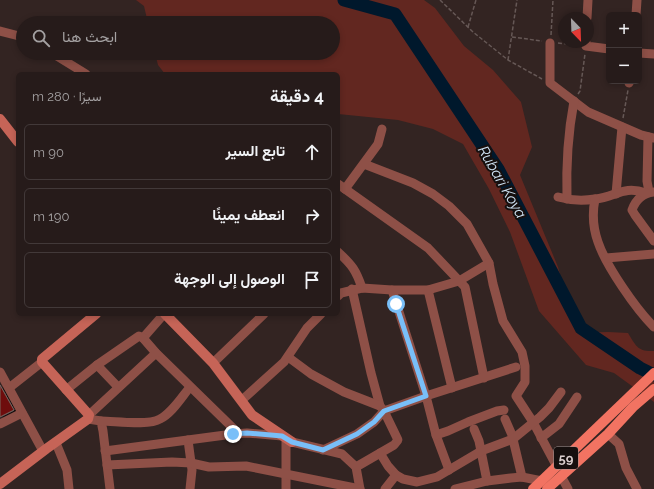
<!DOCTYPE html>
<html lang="ar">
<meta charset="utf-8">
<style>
:root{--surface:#261b1a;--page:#2e2423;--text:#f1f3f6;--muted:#a4a1a2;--line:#423939}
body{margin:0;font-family:Raleway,Vazirmatn,sans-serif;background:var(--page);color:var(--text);direction:rtl}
.controls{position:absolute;right:12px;top:12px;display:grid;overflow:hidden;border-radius:6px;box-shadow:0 2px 6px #0003}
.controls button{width:36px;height:36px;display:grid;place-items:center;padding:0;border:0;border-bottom:1px solid var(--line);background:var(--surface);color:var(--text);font:20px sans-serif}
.compass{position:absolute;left:558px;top:12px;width:36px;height:36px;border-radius:50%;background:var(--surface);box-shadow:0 2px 6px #0003;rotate:157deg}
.stop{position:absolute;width:12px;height:12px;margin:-9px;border:3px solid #79bff8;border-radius:50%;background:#fff}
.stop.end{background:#79bff8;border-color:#fff;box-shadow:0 1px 4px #0008}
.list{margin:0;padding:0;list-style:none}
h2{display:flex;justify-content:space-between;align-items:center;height:52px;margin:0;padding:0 16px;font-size:17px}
h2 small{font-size:13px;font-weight:400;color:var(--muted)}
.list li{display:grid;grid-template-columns:26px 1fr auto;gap:12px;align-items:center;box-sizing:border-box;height:56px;margin:0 8px 8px;padding:0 8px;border:1px solid var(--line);border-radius:6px}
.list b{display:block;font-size:15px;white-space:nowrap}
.list em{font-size:13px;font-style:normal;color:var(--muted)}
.icon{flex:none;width:22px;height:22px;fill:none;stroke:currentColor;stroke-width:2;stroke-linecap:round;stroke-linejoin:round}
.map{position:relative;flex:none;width:654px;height:489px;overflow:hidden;direction:ltr}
.search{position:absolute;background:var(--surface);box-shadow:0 2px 6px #0003;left:16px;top:16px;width:324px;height:44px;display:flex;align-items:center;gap:10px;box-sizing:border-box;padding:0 14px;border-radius:22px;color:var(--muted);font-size:15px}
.panel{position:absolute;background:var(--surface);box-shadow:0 2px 6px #0003;left:16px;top:72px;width:324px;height:244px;border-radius:6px;direction:rtl}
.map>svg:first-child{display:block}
</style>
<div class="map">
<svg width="654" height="489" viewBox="0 0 654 489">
<defs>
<filter id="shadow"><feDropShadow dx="3.5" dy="2" stdDeviation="0" flood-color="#0009"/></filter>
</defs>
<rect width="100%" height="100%" fill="#332422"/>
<path fill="#622720" d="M136,0H424L435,8L464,46L493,70L521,102L532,147L520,175L558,267L576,333L608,332L628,333C636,346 638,352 654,351V402L614,373L586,365L539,311L510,232L489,189L463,144L433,129L398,120L338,114V74H165L158,65L155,53H333V23H148L144,6Z"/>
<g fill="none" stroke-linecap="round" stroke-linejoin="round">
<path stroke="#00182c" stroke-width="13" d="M344,0L395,14L498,169L581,328L640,368L654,375"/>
</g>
<path fill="#6e110b" stroke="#776562" filter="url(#shadow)" d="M0,385L14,410L0,417Z"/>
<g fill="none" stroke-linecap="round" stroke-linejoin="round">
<g stroke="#665856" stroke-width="1.5" stroke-dasharray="4 2" stroke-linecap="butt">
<path d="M440,0L473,32L508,60L542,79"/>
<path d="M468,27L476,0"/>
<path d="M551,35L553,0"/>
<path d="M512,37L542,41"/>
<path d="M558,43L578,45"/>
<path d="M508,60L517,0"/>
<path d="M578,94L580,91L585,54"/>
<path d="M623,118L628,90"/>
</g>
<g stroke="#8e5047" stroke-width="9">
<path d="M636,15L637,0"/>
<path d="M587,18L588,0"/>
<path d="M0,31L23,37"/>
<path d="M586,42V46L609,49"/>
<path d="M550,43V83L588,112L641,135L654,138"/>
<path d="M52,53L86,74"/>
<path d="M639,53L654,54"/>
<path d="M629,83L630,81"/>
<path d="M648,137L647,181L649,192"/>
<path d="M364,164L413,183L433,194L449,206L467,224L489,263L493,284L503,321L522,352L525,366V382L516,396L533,422L557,467"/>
<path d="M338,184L428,248L465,287L484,378"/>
<path d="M345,189L378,144L382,129"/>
<path d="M654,192C643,193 636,199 632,210L635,215L654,241"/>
<path d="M616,194L622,127"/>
<path d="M558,197C569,200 583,201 595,199C616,197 623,185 646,193"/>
<path d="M567,199C566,166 568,133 574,101"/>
<path d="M595,199C592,214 593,228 598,242C606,266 636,309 654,327"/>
<path d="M338,252C352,265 356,270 362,288"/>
<path d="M606,258L654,254"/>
<path d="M352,289L371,373L380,406L384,411L398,440L394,445L356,467"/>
<path d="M392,290L426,396L436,435L449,470"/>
<path d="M428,290L452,388"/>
<path d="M338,296L341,293L362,288L392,290H428L459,281L489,263"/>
<path d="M143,338L164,314"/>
<path d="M288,357L311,374L344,392L380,406"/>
<path d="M213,363L264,314"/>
<path d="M97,365L118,387"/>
<path d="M0,372L43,451"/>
<path d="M9,388L42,362"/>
<path d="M66,390L97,365L139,336L143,338L156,353L239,434"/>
<path d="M242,400L284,362L307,328L321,314"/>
<path d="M89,415L156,353"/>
<path d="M88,419L101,421L103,431L110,489"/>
<path d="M505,419L512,435L522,477"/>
<path d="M101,421C115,421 149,426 160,419C172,413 181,398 190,387"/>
<path d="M0,424L22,413"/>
<path d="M474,429L479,441L487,481"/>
<path d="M608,434L619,444L626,468L637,489"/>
<path d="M436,435L448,431L468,422L497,411L504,410"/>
<path d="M286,438V489"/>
<path d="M541,438L559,424L577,397"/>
<path d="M188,440L192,470L190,489"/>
<path d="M292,442L342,454L356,467L360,489"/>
<path d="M56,443L67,470L69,489"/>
<path d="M323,450L357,434L374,422L384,411L426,396L516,367"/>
<path d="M105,451L233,434L247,433L282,436"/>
<path d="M380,453L388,466L396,475"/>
<path d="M107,465L172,462L191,463L209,467L246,466L360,489"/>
<path d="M561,476L568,489"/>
<path d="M385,489L396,475L403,479L417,482L437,477L481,451L513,439L540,417L549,408L561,392"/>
<path d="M455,489L487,481L511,478L522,477L542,481"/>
</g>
<g stroke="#c66457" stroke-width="10">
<path d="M0,119L18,142"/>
<path d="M165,314L213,363L252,415L292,442"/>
<path d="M0,484L46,449L88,419L89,415L42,362V359L96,314"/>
</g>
<g stroke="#f27362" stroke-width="10">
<path d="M533,489L654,373"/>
<path d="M547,489L608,434L633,407L654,389"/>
</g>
</g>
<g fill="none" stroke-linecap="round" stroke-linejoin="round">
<path stroke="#79bff8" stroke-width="5" d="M233,434L247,433L282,436L292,442L323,450L357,434L374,422L384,411L426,396L396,304"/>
</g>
<g text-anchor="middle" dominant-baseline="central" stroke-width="4" stroke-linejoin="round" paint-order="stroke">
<rect fill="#160f0e" stroke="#9f9594" stroke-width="1" x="554" y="447" width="24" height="22" rx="3"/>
<g font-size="13" font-weight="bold" fill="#dacfce">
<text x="566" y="458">59</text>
</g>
<g font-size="15" font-style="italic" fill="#cde1f2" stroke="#160f0e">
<text transform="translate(502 182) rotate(60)">Rubari Koya</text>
</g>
</g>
</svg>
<div class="controls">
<button>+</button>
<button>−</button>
</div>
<svg class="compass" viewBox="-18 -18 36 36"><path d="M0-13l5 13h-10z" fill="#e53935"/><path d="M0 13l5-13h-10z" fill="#a4a1a2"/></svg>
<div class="stop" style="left:396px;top:304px"></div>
<div class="stop end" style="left:233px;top:434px"></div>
<div class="search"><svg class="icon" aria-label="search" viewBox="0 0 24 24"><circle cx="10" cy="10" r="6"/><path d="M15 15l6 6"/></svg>ابحث هنا</div>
<section class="panel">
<h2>4 دقيقة<small>سيرًا · 280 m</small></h2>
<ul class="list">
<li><svg class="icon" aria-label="ahead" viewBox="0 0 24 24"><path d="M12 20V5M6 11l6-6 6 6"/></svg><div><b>تابع السير</b></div><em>90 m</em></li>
<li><svg class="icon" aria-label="right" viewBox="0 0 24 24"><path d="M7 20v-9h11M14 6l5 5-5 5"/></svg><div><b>انعطف يمينًا</b></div><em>190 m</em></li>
<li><svg class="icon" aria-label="arrive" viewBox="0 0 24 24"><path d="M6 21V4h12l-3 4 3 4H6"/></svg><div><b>الوصول إلى الوجهة</b></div></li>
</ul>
</section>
</div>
